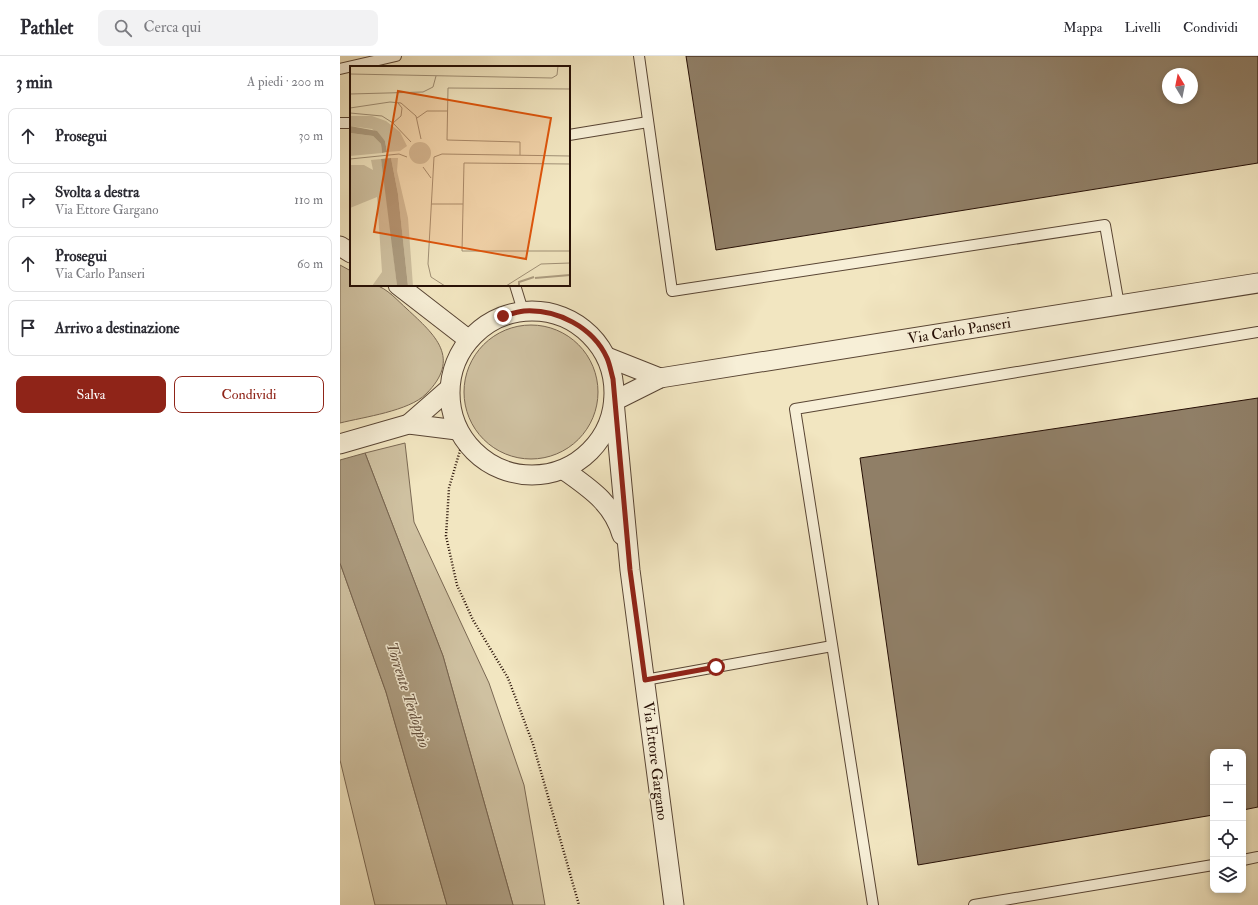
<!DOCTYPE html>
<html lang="it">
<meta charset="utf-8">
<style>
:root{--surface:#fff;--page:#f2f2f3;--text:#2b2b33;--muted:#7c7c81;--line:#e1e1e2;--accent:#8f2418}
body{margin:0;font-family:"IM FELL Double Pica",serif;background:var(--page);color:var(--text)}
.controls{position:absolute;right:12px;bottom:12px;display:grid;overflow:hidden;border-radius:8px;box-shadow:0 2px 6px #0003}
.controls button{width:36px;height:36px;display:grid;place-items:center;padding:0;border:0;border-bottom:1px solid var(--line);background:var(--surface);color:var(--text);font:20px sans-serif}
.compass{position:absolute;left:822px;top:12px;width:36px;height:36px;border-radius:50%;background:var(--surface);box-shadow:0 2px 6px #0003;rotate:350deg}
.stop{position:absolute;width:12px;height:12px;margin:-9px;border:3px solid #8f2418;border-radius:50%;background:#fff}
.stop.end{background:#8f2418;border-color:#fff;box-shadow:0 1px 4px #0008}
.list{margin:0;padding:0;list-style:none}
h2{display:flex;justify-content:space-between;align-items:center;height:52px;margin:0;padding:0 16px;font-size:17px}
h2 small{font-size:13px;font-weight:400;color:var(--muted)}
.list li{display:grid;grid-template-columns:26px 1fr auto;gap:12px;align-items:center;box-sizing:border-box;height:56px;margin:0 8px 8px;padding:0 8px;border:1px solid var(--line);border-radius:8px}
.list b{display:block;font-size:15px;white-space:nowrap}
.list p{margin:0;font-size:13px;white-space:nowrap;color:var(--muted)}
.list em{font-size:13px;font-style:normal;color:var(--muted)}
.actions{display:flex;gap:8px;padding:12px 16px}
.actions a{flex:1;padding:9px 0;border:1px solid var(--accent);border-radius:8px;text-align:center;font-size:14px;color:var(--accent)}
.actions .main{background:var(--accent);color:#fff}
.icon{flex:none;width:22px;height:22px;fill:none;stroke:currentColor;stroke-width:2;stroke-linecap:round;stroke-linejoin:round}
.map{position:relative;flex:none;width:918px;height:849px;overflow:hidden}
header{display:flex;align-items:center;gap:24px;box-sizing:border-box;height:56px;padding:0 20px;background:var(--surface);border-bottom:1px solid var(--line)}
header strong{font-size:19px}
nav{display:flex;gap:22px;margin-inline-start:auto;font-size:14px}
.search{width:280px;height:36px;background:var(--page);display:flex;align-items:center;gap:10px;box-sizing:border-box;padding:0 14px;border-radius:8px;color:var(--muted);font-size:15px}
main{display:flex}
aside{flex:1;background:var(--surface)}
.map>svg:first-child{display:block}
</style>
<header>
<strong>Pathlet</strong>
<div class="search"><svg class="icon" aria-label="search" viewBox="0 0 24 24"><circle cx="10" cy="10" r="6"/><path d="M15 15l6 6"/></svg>Cerca qui</div>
<nav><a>Mappa</a><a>Livelli</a><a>Condividi</a></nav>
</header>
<main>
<aside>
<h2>3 min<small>A piedi · 200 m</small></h2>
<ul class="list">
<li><svg class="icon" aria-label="ahead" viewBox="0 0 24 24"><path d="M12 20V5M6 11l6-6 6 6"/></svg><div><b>Prosegui</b></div><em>30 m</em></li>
<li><svg class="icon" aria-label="right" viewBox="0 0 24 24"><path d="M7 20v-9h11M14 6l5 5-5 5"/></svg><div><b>Svolta a destra</b><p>Via Ettore Gargano</p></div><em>110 m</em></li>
<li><svg class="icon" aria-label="ahead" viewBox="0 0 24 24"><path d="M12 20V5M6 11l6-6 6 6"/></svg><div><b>Prosegui</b><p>Via Carlo Panseri</p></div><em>60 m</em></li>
<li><svg class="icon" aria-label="arrive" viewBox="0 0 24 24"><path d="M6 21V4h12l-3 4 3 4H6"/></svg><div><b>Arrivo a destinazione</b></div></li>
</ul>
<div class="actions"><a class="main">Salva</a><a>Condividi</a></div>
</aside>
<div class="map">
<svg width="918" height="849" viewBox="0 0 918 849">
<rect width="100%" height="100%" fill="#f2e6c1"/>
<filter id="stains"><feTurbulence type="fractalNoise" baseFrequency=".005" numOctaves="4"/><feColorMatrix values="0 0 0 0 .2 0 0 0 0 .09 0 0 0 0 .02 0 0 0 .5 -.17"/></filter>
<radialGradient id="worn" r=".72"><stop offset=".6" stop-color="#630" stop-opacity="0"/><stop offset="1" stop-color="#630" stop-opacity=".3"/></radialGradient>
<g fill="#cfc1a1" stroke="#7a6853">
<path d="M0,209L11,215V229C19,229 28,227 35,229C47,232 58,245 67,253C95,279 122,302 86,338C69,355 24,361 0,367Z"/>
<circle cx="191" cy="336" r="67"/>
<path d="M65,387L74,466L149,627L184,729L205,849H173L103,600L25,397Z"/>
<path d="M0,507L46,636L107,849H35L0,704Z"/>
</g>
<path fill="#ad9d81" stroke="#77644f" d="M25,397L103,600L173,849H107L46,636L0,507V404Z"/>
<g fill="#907f67" stroke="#260f05" fill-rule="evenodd">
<path d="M346,0H918V107L376,194ZM828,18H852V42H828Z"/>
<path d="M918,342V751L903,754V696H873V759L578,809L520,402Z"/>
</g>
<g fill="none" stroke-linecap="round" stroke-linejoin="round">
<g stroke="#594534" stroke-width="12">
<g id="service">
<path d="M299,0L332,235L765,169L779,249"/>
<path d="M0,13L56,0"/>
<path d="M0,67H11"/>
<path d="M229,79L308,66"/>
<path d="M175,229L183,255"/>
<path d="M305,624L492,590"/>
<path d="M903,804L918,801"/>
<path d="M533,849L455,353L918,276"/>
<path d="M634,849L873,809"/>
</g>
</g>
<g stroke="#594534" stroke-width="21">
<g id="minor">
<path d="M0,190L11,197"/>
<path d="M58,229L129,284"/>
<circle cx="192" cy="337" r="82"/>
<path d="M267,301L320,322"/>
<path d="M69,368L109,333"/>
<path d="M0,388L69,368L117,374"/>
<path d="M224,414C249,432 273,447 282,479"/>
<path id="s1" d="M334,849L290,514L274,345L320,322L918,227"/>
</g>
</g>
<path stroke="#260f05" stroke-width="2.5" stroke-dasharray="1 2" stroke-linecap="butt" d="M121,391L109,432L106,480L117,529L133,564L168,622L193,688L239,849"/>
<use href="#service" stroke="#f7efd7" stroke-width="10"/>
<use href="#minor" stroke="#f7efd7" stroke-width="19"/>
</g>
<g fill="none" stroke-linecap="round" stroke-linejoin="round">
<path stroke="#8f2418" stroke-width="5" d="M163,260C170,258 177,256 184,255C217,253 253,271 267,302C270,309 271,316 273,323L290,514L305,624L376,611"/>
</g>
<g text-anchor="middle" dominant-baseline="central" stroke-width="3" stroke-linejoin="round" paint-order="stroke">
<g font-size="15" fill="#260f05" stroke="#f7efd7">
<text stroke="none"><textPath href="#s1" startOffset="862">Via Carlo Panseri</textPath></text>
<text transform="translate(315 705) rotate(83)">Via Ettore Gargano</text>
</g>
<g font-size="16" font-style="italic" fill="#634f3d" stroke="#f7efd7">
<text transform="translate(68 639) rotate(72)">Torrente Terdoppio</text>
</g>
</g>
<g transform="translate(10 10)">
<rect width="220" height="220" fill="#f2e6c1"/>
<path d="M0,50H22L36,55L50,66L57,80L50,85L37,86L35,75L22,63L0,60ZM0,67L23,70L31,78L32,87L0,90ZM59 87a11 11 0 1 1 22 0a11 11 0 1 1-22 0ZM41,92H48L47,105L58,152L63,220H58L48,128ZM31,93L37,132L47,220H22L32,206L27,131L0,142V99H14L23,104L21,94Z" fill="#cfc1a1"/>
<path d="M0,60L27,65L35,75L37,86L32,87L31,78L23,70L0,67ZM41,92L48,128L58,220H47L31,93Z" fill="#ad9d81"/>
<path fill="none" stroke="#ad9d81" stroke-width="2" d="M185,212L220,209M169,220V216L184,211"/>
<path fill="none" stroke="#a09076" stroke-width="1" d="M0,8L202,12L207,9L208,0M0,28L73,26L83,21L86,10M0,42L40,36L51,37L66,50L71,73M0,47L32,50L43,57L61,76M67,52L77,45H98M43,57L51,50L52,42L48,37M170,89V76L97,74L98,22L220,23M0,93L49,88L57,91M220,98L114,97L112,185H220M73,101L81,112M81,138H113M95,220L81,211L78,198L84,91L92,88L220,90M156,220L191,198L220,197"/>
<path fill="#de550c" fill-opacity="0.15" stroke="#de550c" stroke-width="2" d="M48,25L201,52L176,193L24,166Z"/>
<rect width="220" height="220" fill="none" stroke="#260f05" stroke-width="2"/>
</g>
<rect width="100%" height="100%" filter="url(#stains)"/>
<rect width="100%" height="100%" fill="url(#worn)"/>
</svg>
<div class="controls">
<button>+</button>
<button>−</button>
<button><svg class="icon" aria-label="locate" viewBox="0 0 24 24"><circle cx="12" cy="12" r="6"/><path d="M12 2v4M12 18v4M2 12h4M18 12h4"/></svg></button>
<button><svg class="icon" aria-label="layers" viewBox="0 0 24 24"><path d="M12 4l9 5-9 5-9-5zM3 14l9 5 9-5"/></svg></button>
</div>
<svg class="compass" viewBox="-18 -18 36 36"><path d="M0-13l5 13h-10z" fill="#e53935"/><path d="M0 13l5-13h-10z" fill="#7c7c81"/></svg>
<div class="stop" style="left:376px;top:611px"></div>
<div class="stop end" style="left:163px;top:260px"></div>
</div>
</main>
